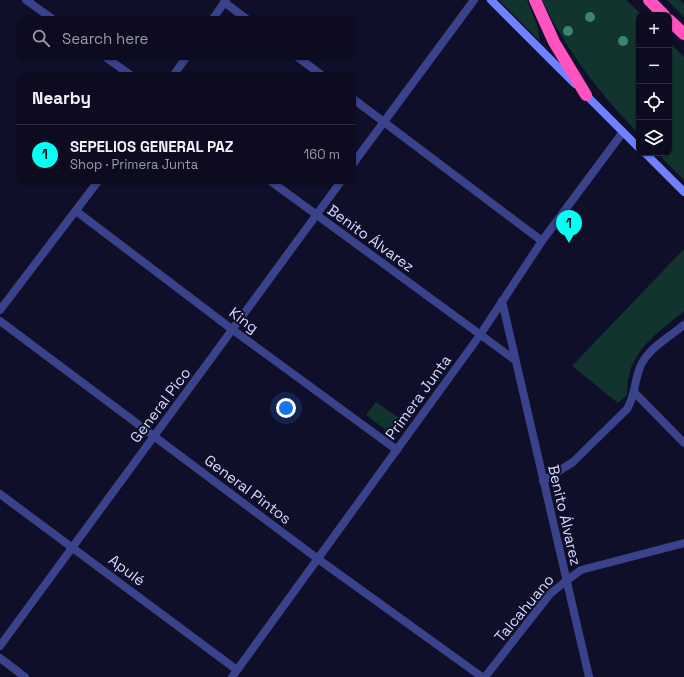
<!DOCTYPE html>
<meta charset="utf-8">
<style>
:root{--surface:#0c0b20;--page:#151429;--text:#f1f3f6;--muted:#9a9ba5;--line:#2c2b3e;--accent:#04fff3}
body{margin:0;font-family:"Space Grotesk",sans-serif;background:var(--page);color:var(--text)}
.controls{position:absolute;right:12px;top:12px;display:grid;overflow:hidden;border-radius:8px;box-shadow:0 1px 3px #0004}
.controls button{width:36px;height:36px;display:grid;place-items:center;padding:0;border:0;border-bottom:1px solid var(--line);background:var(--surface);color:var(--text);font:20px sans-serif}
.you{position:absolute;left:286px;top:408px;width:14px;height:14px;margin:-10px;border:3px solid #fff;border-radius:50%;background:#1a73e8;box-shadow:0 0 0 6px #1a73e833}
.badge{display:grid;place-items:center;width:26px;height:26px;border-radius:50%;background:var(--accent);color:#111;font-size:13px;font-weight:700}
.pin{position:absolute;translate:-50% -33px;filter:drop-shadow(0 1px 2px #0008)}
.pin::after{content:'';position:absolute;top:21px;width:14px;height:12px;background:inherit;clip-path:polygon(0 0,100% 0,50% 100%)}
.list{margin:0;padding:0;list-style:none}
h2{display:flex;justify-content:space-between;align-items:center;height:52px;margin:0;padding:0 16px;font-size:17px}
h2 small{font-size:13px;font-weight:400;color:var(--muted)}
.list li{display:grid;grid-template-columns:26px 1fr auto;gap:12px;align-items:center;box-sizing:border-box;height:60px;padding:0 16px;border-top:1px solid var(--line)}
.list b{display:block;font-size:15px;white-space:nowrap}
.list p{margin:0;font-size:13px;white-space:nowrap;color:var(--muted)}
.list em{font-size:13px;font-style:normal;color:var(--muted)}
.icon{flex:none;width:22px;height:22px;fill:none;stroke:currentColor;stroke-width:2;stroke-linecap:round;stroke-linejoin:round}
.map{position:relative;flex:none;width:684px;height:677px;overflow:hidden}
.search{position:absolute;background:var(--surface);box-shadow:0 1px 3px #0004;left:16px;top:16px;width:340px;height:44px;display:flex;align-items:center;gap:10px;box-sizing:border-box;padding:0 14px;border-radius:12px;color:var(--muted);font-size:15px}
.panel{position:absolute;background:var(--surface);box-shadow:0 1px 3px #0004;left:16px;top:72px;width:340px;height:112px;border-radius:12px}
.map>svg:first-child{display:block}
</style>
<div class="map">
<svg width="684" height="677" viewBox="0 0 684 677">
<rect width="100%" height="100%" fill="#100f2a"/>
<g fill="#12342e">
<path d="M499,0H527L537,25L540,41Z"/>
<path d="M542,0H626L642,15H639V134C601,95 566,50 542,0Z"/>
<path d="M667,0H680L684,4V17Z"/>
<path d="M669,42L684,57V180L657,153H669Z"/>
<path d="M684,249V311C663,328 634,348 629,376C627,382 628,388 627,395L618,403L572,366Z"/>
<path d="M376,402L400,419L390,433L366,415Z"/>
</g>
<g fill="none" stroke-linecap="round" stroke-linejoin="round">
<g stroke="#39428a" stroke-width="8">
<path d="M26,0L54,20"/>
<path d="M224,2L248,20"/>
<path d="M212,20L226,0"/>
<path d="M104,56L132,76"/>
<path d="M296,56L323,76"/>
<path d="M173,76L187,56"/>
<path d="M352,98L542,241"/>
<path d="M352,165L474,0"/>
<path d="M269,180L515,360"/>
<path d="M76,211L233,330L397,450"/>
<path d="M502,301L589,677"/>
<path d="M0,310L99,180"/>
<path d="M0,321L318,559L482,677"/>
<path d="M634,392L684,443"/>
<path d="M543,481L573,462L627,409C636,395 634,379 641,365C648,349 670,336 684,325"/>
<path d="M0,494L237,670"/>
<path d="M0,646L342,180"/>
<path d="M0,658L25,677"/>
<path d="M232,677L480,335L542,241L623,132"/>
<path d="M485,677L550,594L566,581L581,570L684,543"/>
</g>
<g stroke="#6f81ff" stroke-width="8">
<path d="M491,0L575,84"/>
<path d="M583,92L639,148"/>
<path d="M645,153L684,192"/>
</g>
<g stroke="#ff53bf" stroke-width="12">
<path d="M535,0L554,42L586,95"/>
<path d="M649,0L664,15"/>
<path d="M669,20L684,34"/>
</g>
</g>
<g fill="#3b8473">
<circle cx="590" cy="17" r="5"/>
<circle cx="568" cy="31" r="5"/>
<circle cx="623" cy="41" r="5"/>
</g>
<g text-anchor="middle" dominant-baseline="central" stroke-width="4" stroke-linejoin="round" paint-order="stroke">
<g font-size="15" fill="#d8daff" stroke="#100f2a">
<text transform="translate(371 238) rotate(36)">Benito Álvarez</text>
<text transform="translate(244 320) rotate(37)">King</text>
<text transform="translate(418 397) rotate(-54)">Primera Junta</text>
<text transform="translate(160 405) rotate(-53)">General Pico</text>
<text transform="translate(248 489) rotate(37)">General Pintos</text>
<text transform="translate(565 515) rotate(77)">Benito Álvarez</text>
<text transform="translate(127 570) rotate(37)">Apulé</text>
<text transform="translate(524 608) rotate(-50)">Talcahuano</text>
</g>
</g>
</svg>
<div class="controls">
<button>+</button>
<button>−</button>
<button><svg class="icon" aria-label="locate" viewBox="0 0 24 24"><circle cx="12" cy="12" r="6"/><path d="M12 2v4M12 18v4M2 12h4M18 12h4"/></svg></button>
<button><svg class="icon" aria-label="layers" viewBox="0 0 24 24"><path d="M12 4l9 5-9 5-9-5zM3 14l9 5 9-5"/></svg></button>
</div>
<div class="you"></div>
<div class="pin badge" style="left:569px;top:243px">1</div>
<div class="search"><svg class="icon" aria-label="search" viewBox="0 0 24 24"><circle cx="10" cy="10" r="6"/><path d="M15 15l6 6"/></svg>Search here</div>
<section class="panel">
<h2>Nearby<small></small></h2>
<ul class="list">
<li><span class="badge">1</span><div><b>SEPELIOS GENERAL PAZ</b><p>Shop · Primera Junta</p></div><em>160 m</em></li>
</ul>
</section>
</div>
